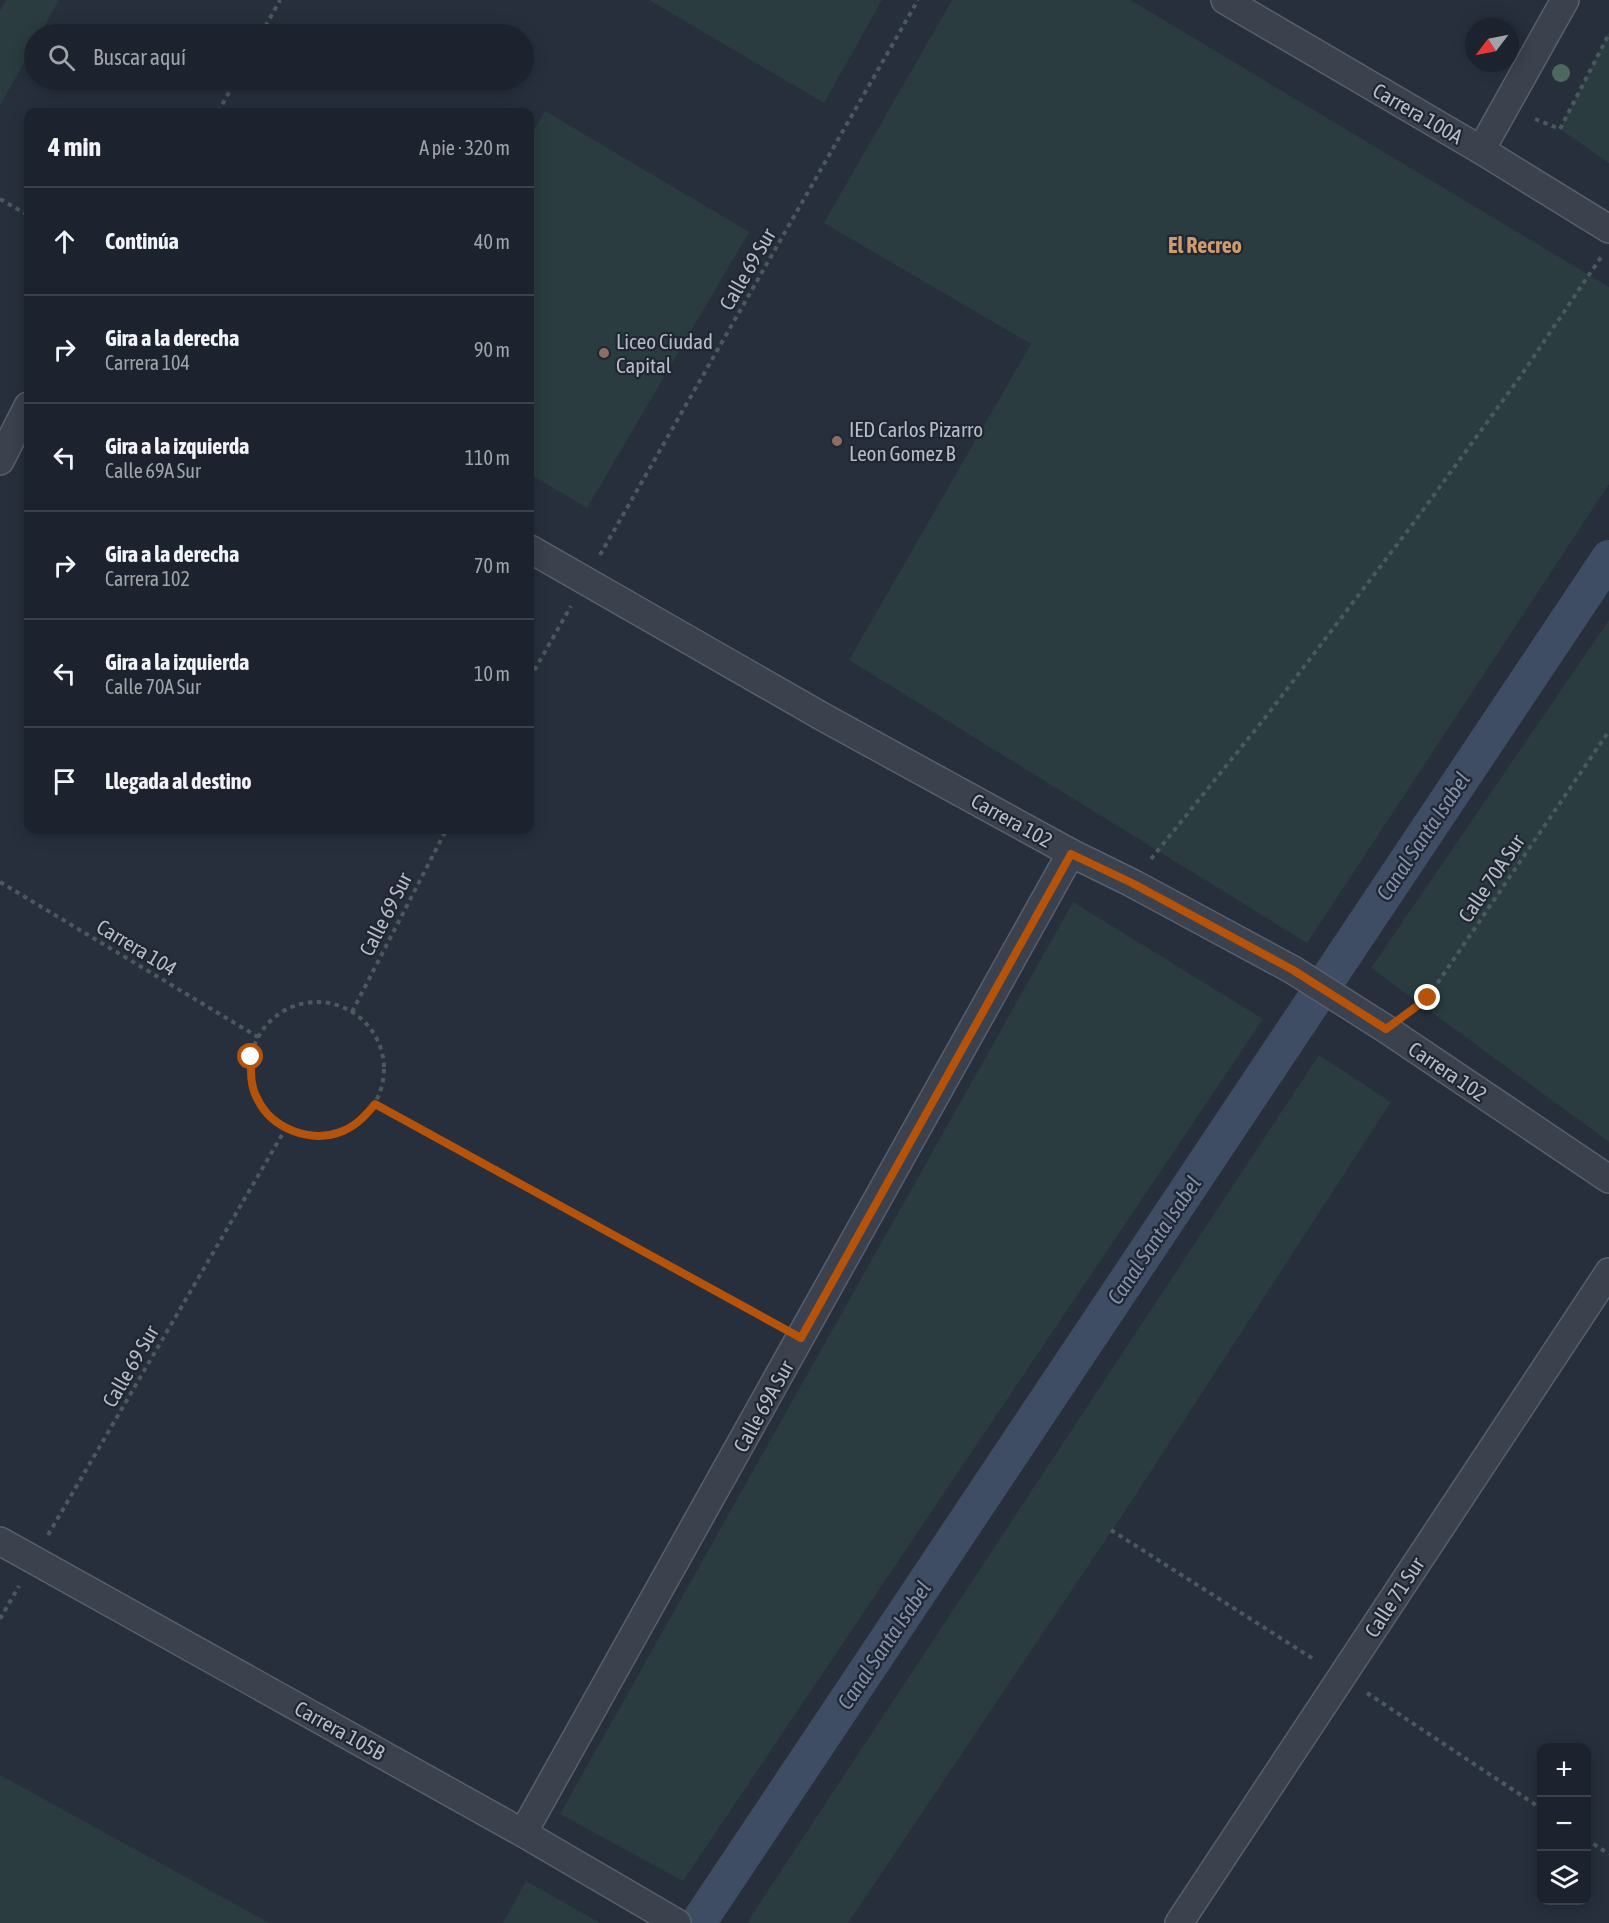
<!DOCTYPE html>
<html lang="es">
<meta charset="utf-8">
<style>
:root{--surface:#1d232e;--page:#252b36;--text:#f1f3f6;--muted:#a0a4aa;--line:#3b404a}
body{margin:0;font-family:"Asap Condensed",sans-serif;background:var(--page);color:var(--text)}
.controls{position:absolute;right:18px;bottom:18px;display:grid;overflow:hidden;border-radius:12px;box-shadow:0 3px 15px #0003}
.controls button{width:54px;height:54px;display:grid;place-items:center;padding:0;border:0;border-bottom:2px solid var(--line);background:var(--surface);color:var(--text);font:30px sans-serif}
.compass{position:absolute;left:1465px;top:18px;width:54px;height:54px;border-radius:50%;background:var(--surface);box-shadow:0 3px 15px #0003;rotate:238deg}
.stop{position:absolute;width:18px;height:18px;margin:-14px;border:4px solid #b45309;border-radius:50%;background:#fff}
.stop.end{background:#b45309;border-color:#fff;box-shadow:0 2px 6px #0008}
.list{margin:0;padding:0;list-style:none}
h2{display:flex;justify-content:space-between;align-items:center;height:78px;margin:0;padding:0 24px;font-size:26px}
h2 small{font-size:20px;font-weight:400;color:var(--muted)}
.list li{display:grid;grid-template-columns:39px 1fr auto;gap:18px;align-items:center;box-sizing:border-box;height:108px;padding:0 24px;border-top:2px solid var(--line)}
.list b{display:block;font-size:22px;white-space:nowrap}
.list p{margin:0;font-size:20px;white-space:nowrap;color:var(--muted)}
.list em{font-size:20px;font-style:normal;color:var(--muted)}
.icon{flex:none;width:33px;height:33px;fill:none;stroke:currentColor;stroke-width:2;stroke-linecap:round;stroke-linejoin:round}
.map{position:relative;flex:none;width:1609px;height:1923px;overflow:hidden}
.search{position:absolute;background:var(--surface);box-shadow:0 3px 15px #0003;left:24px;top:24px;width:510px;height:66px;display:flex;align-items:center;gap:15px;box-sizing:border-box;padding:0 21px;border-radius:33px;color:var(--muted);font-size:22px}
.panel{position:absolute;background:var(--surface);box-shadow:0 3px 15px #0003;left:24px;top:108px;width:510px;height:726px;border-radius:12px}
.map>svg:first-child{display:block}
</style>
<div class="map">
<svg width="1609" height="1923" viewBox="0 0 1609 1923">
<rect width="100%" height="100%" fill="#272f3d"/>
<g fill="#2a3c3f">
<path d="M6,0H59L40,34H34V44L0,106V11Z"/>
<path d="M649,0H882L824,103Z"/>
<path d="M952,0H1130L1609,287V484L1307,943L849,660L1031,344L824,223Z"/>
<path d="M1609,32V163L1560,129Z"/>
<path d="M545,111L749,232L587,508L530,474V137Z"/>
<path d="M1609,620V1142L1371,968Z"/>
<path d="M1073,902L1263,1019L683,1881L560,1814Z"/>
<path d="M1319,1055L1391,1102L1131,1502L848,1923H750L748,1921Z"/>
<path d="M0,1775L269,1923H0Z"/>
<path d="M526,1881L600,1923H503Z"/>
</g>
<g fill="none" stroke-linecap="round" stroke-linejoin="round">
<path stroke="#3e4c64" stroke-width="36" d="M698,1923L1609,558"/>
<g stroke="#595f6b" stroke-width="30">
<g id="minor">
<path d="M1225,0L1481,150L1609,229"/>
<path d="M1481,150L1565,0"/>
<path d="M0,461L28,406"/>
<path d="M530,549L823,717L1071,853L1132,883L1293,970L1386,1029L1609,1179"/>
<path d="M0,1541L523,1833L677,1923"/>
<path d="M523,1833L1071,853"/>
<path d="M1179,1923L1609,1272"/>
</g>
</g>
<g stroke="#49595d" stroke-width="4" stroke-dasharray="4.5 4.5" stroke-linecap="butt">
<path d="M261,34L280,0"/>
<path d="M218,112L236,80"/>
<path d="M1535,119L1560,129L1609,34"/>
<path d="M0,199L28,215"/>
<path d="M600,555L918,0"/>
<path d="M530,678L571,606"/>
<path d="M1151,859L1268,714L1415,521L1520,377L1601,257"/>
<path d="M0,882L258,1037"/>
<circle cx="317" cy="1069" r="67"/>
<path d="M1413,1009L1428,997L1609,731"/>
<path d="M352,1012L446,830"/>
<path d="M375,1104L774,1323"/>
<path d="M1111,1530L1315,1660"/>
<path d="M48,1535L286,1128"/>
<path d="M0,1619L19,1586"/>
<path d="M1367,1693L1542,1809"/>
<path d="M1586,1839L1609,1854"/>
</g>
<use href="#minor" stroke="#3b414d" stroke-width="27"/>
</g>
<circle fill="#4f685f" cx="1561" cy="73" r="9"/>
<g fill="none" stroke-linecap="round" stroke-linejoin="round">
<path stroke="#b45309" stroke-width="8" d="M251,1057C251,1071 250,1085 257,1098C271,1129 311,1144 343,1131C357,1125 366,1115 375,1104L801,1338L1071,854L1132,883L1293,970L1386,1029L1428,998"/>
</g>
<g fill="#8d6e63" stroke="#202632" stroke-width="2">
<circle cx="604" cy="353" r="6"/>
<circle cx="837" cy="441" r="6"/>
</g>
<g text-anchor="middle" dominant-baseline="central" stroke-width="4.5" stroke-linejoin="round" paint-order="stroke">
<g font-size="21" fill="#b7bdc8" stroke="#202632">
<text transform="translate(1418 113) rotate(30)">Carrera 100A</text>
<text transform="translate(747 269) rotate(-60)">Calle 69 Sur</text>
<text transform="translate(1012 820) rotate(29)">Carrera 102</text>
<text transform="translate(1491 878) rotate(-56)">Calle 70A Sur</text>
<text transform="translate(385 914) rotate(-63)">Calle 69 Sur</text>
<text transform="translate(137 947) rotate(31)">Carrera 104</text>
<text transform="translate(1448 1071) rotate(34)">Carrera 102</text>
<text transform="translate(130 1366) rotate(-60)">Calle 69 Sur</text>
<text transform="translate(763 1406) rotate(-61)">Calle 69A Sur</text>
<text transform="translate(1394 1597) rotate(-57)">Calle 71 Sur</text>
<text transform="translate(340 1730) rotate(29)">Carrera 105B</text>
</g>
<g font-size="21" fill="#b7bdc8" stroke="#202632" text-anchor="start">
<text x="616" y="341">Liceo Ciudad<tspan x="616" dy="24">Capital</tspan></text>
<text x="849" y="429">IED Carlos Pizarro<tspan x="849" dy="24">Leon Gomez B</tspan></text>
</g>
<g font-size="22" font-weight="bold" fill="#cc9c6e" stroke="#202632">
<text x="1205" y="245">El Recreo</text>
</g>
<g font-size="22" font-style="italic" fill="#8191ad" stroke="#202632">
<text transform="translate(1423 836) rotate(-56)">Canal Santa Isabel</text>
<text transform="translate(1154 1240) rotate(-56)">Canal Santa Isabel</text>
<text transform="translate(884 1645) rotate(-56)">Canal Santa Isabel</text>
</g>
</g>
</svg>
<div class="controls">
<button>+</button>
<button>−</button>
<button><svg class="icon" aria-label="layers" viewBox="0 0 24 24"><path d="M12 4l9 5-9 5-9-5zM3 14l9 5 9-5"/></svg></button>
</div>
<svg class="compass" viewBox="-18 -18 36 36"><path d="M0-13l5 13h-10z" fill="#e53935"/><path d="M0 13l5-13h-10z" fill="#a0a4aa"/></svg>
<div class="stop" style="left:251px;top:1057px"></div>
<div class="stop end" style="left:1428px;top:998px"></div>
<div class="search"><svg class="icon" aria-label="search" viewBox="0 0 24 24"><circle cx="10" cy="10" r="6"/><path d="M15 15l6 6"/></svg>Buscar aquí</div>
<section class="panel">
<h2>4 min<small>A pie · 320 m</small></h2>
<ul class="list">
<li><svg class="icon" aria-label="ahead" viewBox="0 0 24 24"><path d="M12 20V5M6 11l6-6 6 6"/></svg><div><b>Continúa</b></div><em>40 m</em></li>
<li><svg class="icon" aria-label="right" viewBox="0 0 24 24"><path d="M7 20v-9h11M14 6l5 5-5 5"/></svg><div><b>Gira a la derecha</b><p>Carrera 104</p></div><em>90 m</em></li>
<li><svg class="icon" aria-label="left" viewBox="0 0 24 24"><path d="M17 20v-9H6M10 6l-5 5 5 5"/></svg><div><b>Gira a la izquierda</b><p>Calle 69A Sur</p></div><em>110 m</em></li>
<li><svg class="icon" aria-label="right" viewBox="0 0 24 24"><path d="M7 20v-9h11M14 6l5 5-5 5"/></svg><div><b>Gira a la derecha</b><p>Carrera 102</p></div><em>70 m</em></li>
<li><svg class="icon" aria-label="left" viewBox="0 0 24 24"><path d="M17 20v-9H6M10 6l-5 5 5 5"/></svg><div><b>Gira a la izquierda</b><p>Calle 70A Sur</p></div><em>10 m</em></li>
<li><svg class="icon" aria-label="arrive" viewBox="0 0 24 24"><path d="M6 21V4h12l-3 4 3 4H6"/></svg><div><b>Llegada al destino</b></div></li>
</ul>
</section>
</div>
